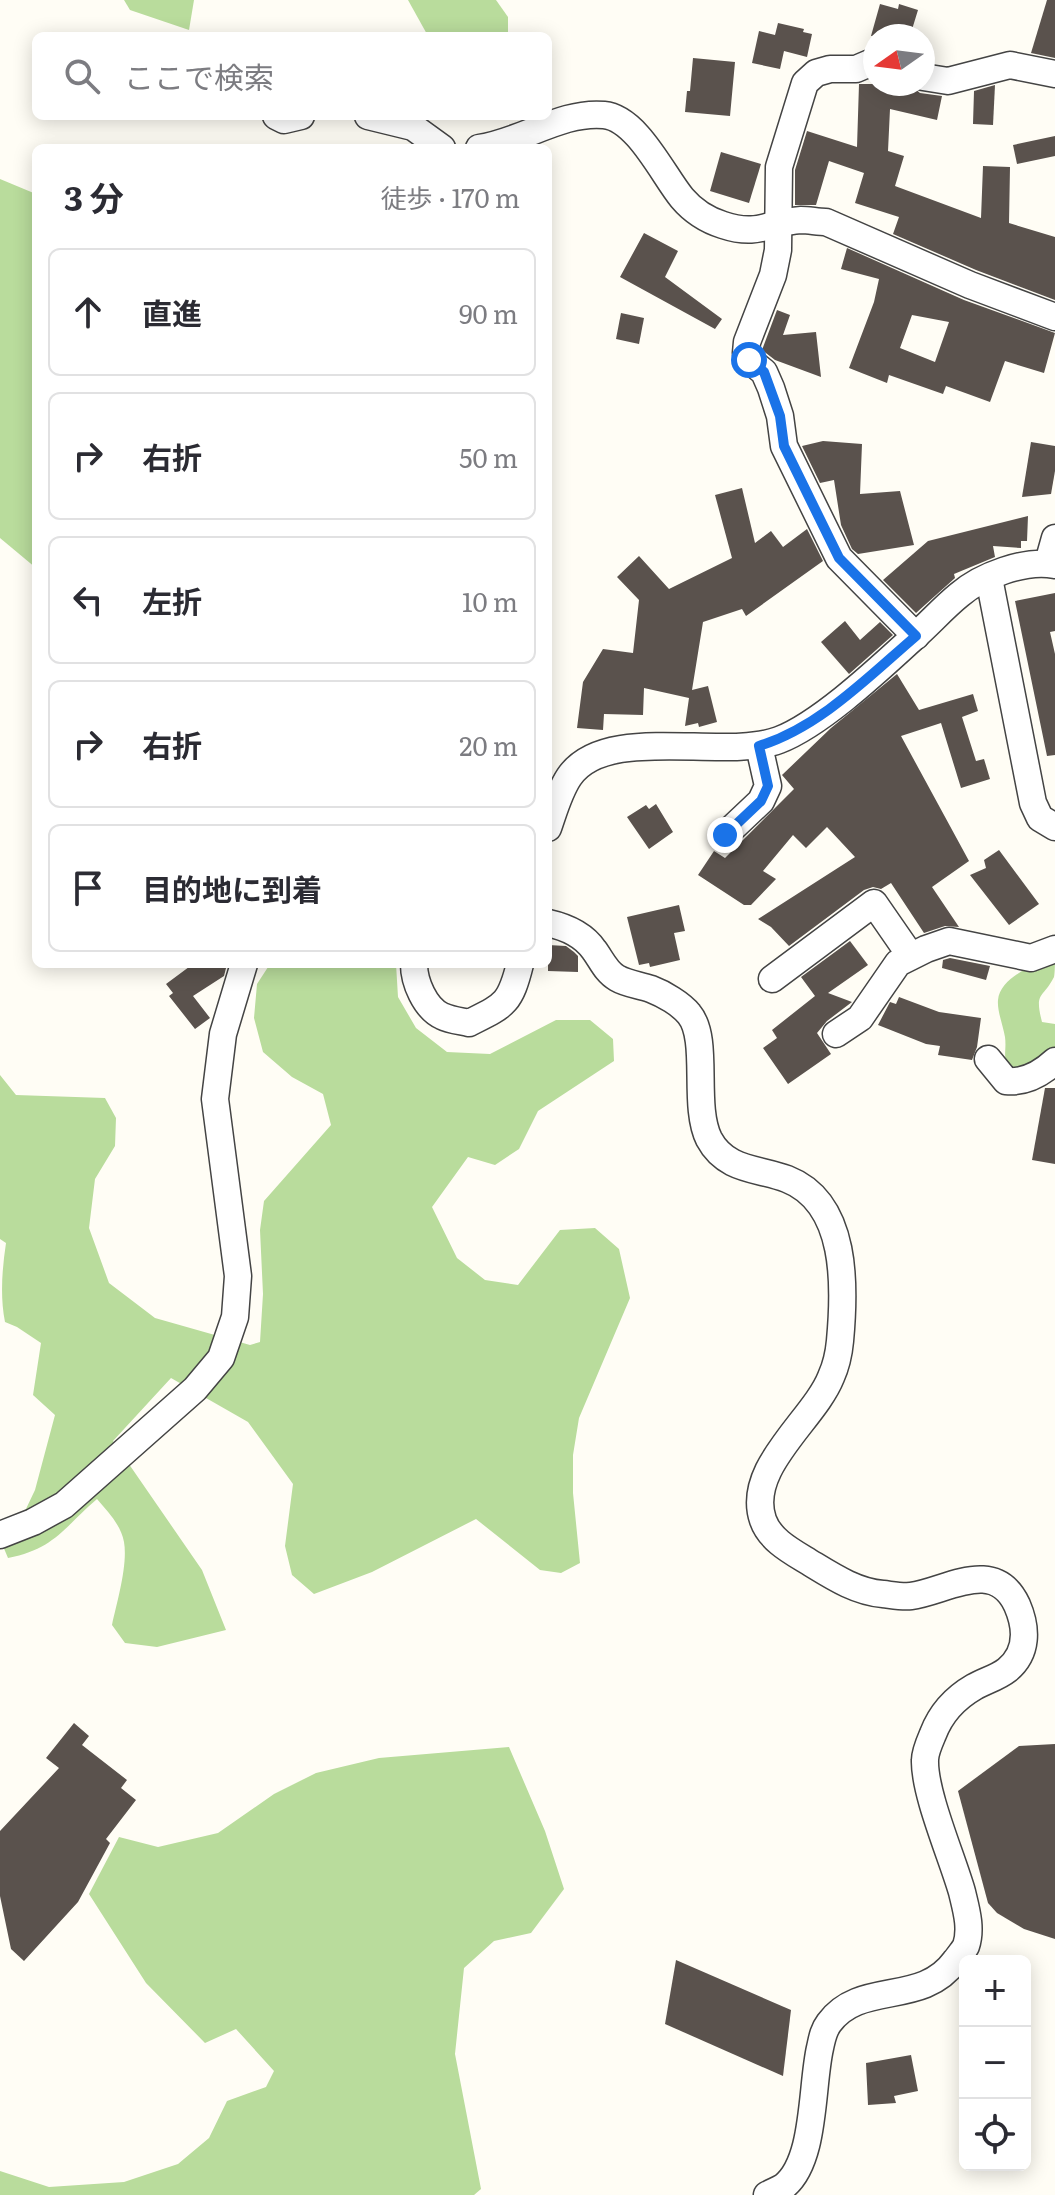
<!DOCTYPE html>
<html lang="ja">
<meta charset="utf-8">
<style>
:root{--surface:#fff;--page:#f7f7f7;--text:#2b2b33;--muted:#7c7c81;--line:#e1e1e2}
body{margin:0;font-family:Literata,"Noto Sans JP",serif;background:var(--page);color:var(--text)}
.controls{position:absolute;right:24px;bottom:24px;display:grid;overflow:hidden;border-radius:12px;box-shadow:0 4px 20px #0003}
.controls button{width:72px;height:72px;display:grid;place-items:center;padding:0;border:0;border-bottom:2px solid var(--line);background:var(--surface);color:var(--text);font:40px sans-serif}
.compass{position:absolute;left:863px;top:24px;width:72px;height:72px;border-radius:50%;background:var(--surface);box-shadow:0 4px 20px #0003;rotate:256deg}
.stop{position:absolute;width:24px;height:24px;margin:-18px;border:6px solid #1a73e8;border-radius:50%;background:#fff}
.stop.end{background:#1a73e8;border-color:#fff;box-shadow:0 2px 8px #0008}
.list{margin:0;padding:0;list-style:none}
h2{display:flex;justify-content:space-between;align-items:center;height:104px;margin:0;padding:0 32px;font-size:34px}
h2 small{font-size:26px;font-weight:400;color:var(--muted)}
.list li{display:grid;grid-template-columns:52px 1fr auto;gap:24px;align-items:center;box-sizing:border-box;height:128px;margin:0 16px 16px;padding:0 16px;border:2px solid var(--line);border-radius:12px}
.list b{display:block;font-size:30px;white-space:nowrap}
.list em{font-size:26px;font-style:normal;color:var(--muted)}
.icon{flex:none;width:44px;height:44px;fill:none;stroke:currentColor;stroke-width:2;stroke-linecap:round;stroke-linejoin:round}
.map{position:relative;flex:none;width:1055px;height:2195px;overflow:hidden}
.search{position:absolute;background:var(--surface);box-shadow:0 4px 20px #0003;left:32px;top:32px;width:520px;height:88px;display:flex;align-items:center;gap:20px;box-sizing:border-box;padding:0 28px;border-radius:12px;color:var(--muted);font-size:30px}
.panel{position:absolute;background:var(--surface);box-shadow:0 4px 20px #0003;left:32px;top:144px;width:520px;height:824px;border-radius:12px}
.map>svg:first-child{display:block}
</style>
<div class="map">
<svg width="1055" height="2195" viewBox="0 0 1055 2195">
<rect width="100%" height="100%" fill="#fffdf5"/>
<g fill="#b9dc9c">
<path d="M124,0H194L189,30L130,10Z"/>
<path d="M408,0H496L508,17V36H428Z"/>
<path d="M0,179L36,194V568L0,538Z"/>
<path d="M1055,956C1055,962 1055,972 1054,977C1043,999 1034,991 1042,1022L1055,1024V1054L1012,1072C1001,1058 1007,1053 1005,1037C1003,1025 997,1011 998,1000C1000,977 1037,963 1055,956Z"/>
<path d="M270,964H396L398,997L416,1028L447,1052L490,1054L556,1020H590L613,1039L614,1061L538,1111L519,1149L495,1165L468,1157L432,1207L457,1258L485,1280L518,1285L560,1230L595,1228L619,1249L630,1298L579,1418L573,1455V1493L580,1563L561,1573L540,1570L476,1519L372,1572L314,1594L292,1575L285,1546L293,1484L248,1422L171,1378L113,1441L202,1570L226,1630L157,1647L125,1643L112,1625C117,1602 128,1565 124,1542C121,1525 108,1512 97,1499C64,1527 55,1549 8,1558L0,1539V1524L25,1511L35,1490L55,1415L33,1395L41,1343L17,1327L5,1322C0,1296 2,1270 6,1243L0,1239V1075L16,1095L105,1098L116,1118L115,1146L95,1179L89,1228L109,1283L155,1318L250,1345L260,1342L263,1294L260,1230L264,1201L331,1125L323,1094L292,1077L263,1052L254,1018L257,984Z"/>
<path d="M509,1747L545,1831L564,1889L531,1933L494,1941L464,1968L455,2054L481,2189L474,2195H0V2171L49,2187L124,2182L178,2164L209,2138L227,2101L266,2087L274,2071L236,2029L205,2043L146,1983L89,1894L119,1837L158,1847L218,1833L274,1794L316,1773L379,1758Z"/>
</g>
<g fill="#5a524d" fill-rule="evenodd">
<path d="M1047,0H1055V58L1031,53Z"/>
<path d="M880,4L898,9L899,4L918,10L910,36H871Z"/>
<path d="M778,23L804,29L803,32L812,34L807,57L784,51L780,69L752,63L759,31L775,35Z"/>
<path d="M693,58L735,62L730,116L685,112L687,91H690Z"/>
<path d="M859,84H909L920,93L942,96L937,120L890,109L888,151L904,156L895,186L981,218L983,166L1010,167L1009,223L1055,237V300L976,270L893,234L899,217L855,203L864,173L829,161L816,205H795V170L807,131L857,147Z"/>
<path d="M995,85L993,125L973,124L974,91Z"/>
<path d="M1055,136V156L1017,164L1013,145Z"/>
<path d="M721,152L761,164L749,203L710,191Z"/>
<path d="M644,233L678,251L665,277L722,319L715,329L620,277Z"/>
<path d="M847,248L964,300L1055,333L1044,373L1005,361L990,402L946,386L943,394L889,375L887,383L849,368L874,302L879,279L841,269ZM912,315L949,322L935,362L900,348Z"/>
<path d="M777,310L790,315L783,335L816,332L821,377L775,360L762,350Z"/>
<path d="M621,313L644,318L639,344L616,339Z"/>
<path d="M823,441L862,444L860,494L900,491L914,545L858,554L852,549L841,525L834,480L820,483L802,446Z"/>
<path d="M1031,442L1055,446V471L1051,494L1022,497Z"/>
<path d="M742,488L755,543L771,531L783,547L807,529L823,561L746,616L742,609L703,622L692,690L708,686L717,722L699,727L698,723L685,726L689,698L644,688L643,715L604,714L603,730L577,728L583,682L603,649L633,653L639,600L617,577L639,556L669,589L732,558L715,495Z"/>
<path d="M1028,516L1027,541H1021V548L993,546L995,557L954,574L955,578L916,613L883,580L928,541Z"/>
<path d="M1055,593V631L1050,632L1055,654V755L1047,756L1015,601Z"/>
<path d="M845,621L860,640L880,622L893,635L849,674L821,642Z"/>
<path d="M897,674L919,710L973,694L978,711L962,717L976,761L984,759L990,779L961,788L941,723L901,736L969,861L932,887L959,927L945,926L924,933L891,883L881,889L873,887L864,890L789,946L771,927L758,919L855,857L827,827L806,848L793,835L763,871L776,879L751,905H744L698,875L714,851L725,858L794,789L782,775L831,728Z"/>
<path d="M656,804L673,832L649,849L627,817L646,805L649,809Z"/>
<path d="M999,850L1039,904L1009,925L970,875L986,868L984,860Z"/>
<path d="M679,905L685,931L674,933L680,960L650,967L649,963L639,965L627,917Z"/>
<path d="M850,941L868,965L828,993L852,1002L827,1021L817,1033L831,1054L788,1084L763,1048L777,1038L772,1030L815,996L801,977Z"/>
<path d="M548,945L566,946L574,952L578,956V972L548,971Z"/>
<path d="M950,958L990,966L986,980L942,968L943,960Z"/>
<path d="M193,964H227L224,976L193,996L210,1018L195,1029L169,996L173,993L166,984Z"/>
<path d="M899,997L939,1012L981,1018L977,1047L972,1060L938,1055L940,1046L926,1044L878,1025L890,1002L896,1004Z"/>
<path d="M1045,1088H1055V1164L1032,1160Z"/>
<path d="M74,1723L89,1736L82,1745L127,1780L121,1788L136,1800L106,1839L110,1843L78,1902L24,1961L11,1949L0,1896V1831L59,1768L46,1758Z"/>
<path d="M1055,1744V1939L1024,1929L997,1913L988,1903L958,1791L1019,1746Z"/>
<path d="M676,1960L791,2010L783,2076L665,2024Z"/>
<path d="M911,2055L918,2091L894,2096L896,2103L868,2105L866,2063Z"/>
</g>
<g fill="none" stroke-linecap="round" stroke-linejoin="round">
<g stroke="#444" stroke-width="29">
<g id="street">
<path d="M875,64L870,63L856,69H830L816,73L805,83L779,167L778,250L773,275L747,342L746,353L749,360L764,372L771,388L780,416L784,446L839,558L916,636"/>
<path d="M923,77L948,81L1010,65L1055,74"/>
<path d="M276,116L284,120L301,116"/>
<path d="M368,116L413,127L442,148"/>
<path d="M479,148C522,142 561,111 604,115C637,118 663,175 682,198C693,211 707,220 723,225C759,237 769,222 801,220C809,220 818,222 826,222L970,285L1055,317"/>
<path d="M1048,563L1055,538"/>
<path d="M989,578L1033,803L1040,818L1055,827"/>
<path d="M548,828C554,811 559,792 569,777C605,723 723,761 779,740C821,724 880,668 914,637C929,624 943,608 959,595C981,576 1025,559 1055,565"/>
<path d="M725,835L761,801L768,786L759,746"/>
<path d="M548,923C566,927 583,934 594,950C601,959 606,972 617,978C627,984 640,985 651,989C664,994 681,1004 689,1014C710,1039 692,1105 709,1139C726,1171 758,1168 787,1179C848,1203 845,1287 840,1341C839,1352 836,1366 831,1377C814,1420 745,1468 763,1520C770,1540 791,1551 809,1562C832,1576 856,1592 883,1594C892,1595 902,1597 911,1596C945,1592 994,1556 1017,1605C1027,1628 1028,1653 1007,1670C997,1678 984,1681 974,1687C955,1698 941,1713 933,1734C930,1741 925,1752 925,1760C924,1793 952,1857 962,1892C966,1909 972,1928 966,1946C965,1948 957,1959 955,1961C922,2007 860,1980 829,2023C823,2031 822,2039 820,2048C811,2087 816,2162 783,2187C778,2190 772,2192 767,2195"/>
<path d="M414,964C414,982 425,1008 442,1016C450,1020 460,1021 469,1023C505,1005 510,1004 520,964"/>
<path d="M772,979L874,903L910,955"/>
<path d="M836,1034L860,1018L898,963L926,949L949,941L1031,958L1055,949"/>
<path d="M988,1059L1006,1081C1025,1083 1041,1074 1055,1061"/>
<path d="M0,1535L33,1522L64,1505L195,1389L221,1358L235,1317L238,1276L215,1099L223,1034L244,964"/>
</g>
</g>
<use href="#street" stroke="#fff" stroke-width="26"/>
</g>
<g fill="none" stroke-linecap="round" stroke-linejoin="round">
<path stroke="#1a73e8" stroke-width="10" d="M725,835L761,801L768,786L759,746C820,727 868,677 916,636L839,558L784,446L780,416L764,372L749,360"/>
</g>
</svg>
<div class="controls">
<button>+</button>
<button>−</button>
<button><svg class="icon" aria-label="locate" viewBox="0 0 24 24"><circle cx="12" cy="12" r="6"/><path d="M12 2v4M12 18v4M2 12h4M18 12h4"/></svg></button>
</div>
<svg class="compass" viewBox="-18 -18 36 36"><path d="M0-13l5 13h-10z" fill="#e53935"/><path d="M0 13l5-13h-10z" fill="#7c7c81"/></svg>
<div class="stop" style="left:749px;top:360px"></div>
<div class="stop end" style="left:725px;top:835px"></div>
<div class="search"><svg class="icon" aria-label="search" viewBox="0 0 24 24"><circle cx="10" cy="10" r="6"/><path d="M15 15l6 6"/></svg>ここで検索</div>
<section class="panel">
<h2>3 分<small>徒歩 · 170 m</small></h2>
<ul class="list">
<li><svg class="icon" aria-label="ahead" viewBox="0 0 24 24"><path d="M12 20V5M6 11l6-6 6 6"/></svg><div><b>直進</b></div><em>90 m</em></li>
<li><svg class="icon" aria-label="right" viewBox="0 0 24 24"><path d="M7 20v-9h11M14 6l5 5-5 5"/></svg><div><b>右折</b></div><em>50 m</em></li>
<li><svg class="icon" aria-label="left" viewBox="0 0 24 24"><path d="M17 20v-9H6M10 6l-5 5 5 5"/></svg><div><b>左折</b></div><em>10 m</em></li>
<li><svg class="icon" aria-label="right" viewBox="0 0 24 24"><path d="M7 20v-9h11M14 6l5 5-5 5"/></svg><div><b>右折</b></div><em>20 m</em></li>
<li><svg class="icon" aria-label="arrive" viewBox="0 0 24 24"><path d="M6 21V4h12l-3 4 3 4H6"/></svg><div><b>目的地に到着</b></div></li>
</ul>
</section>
</div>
